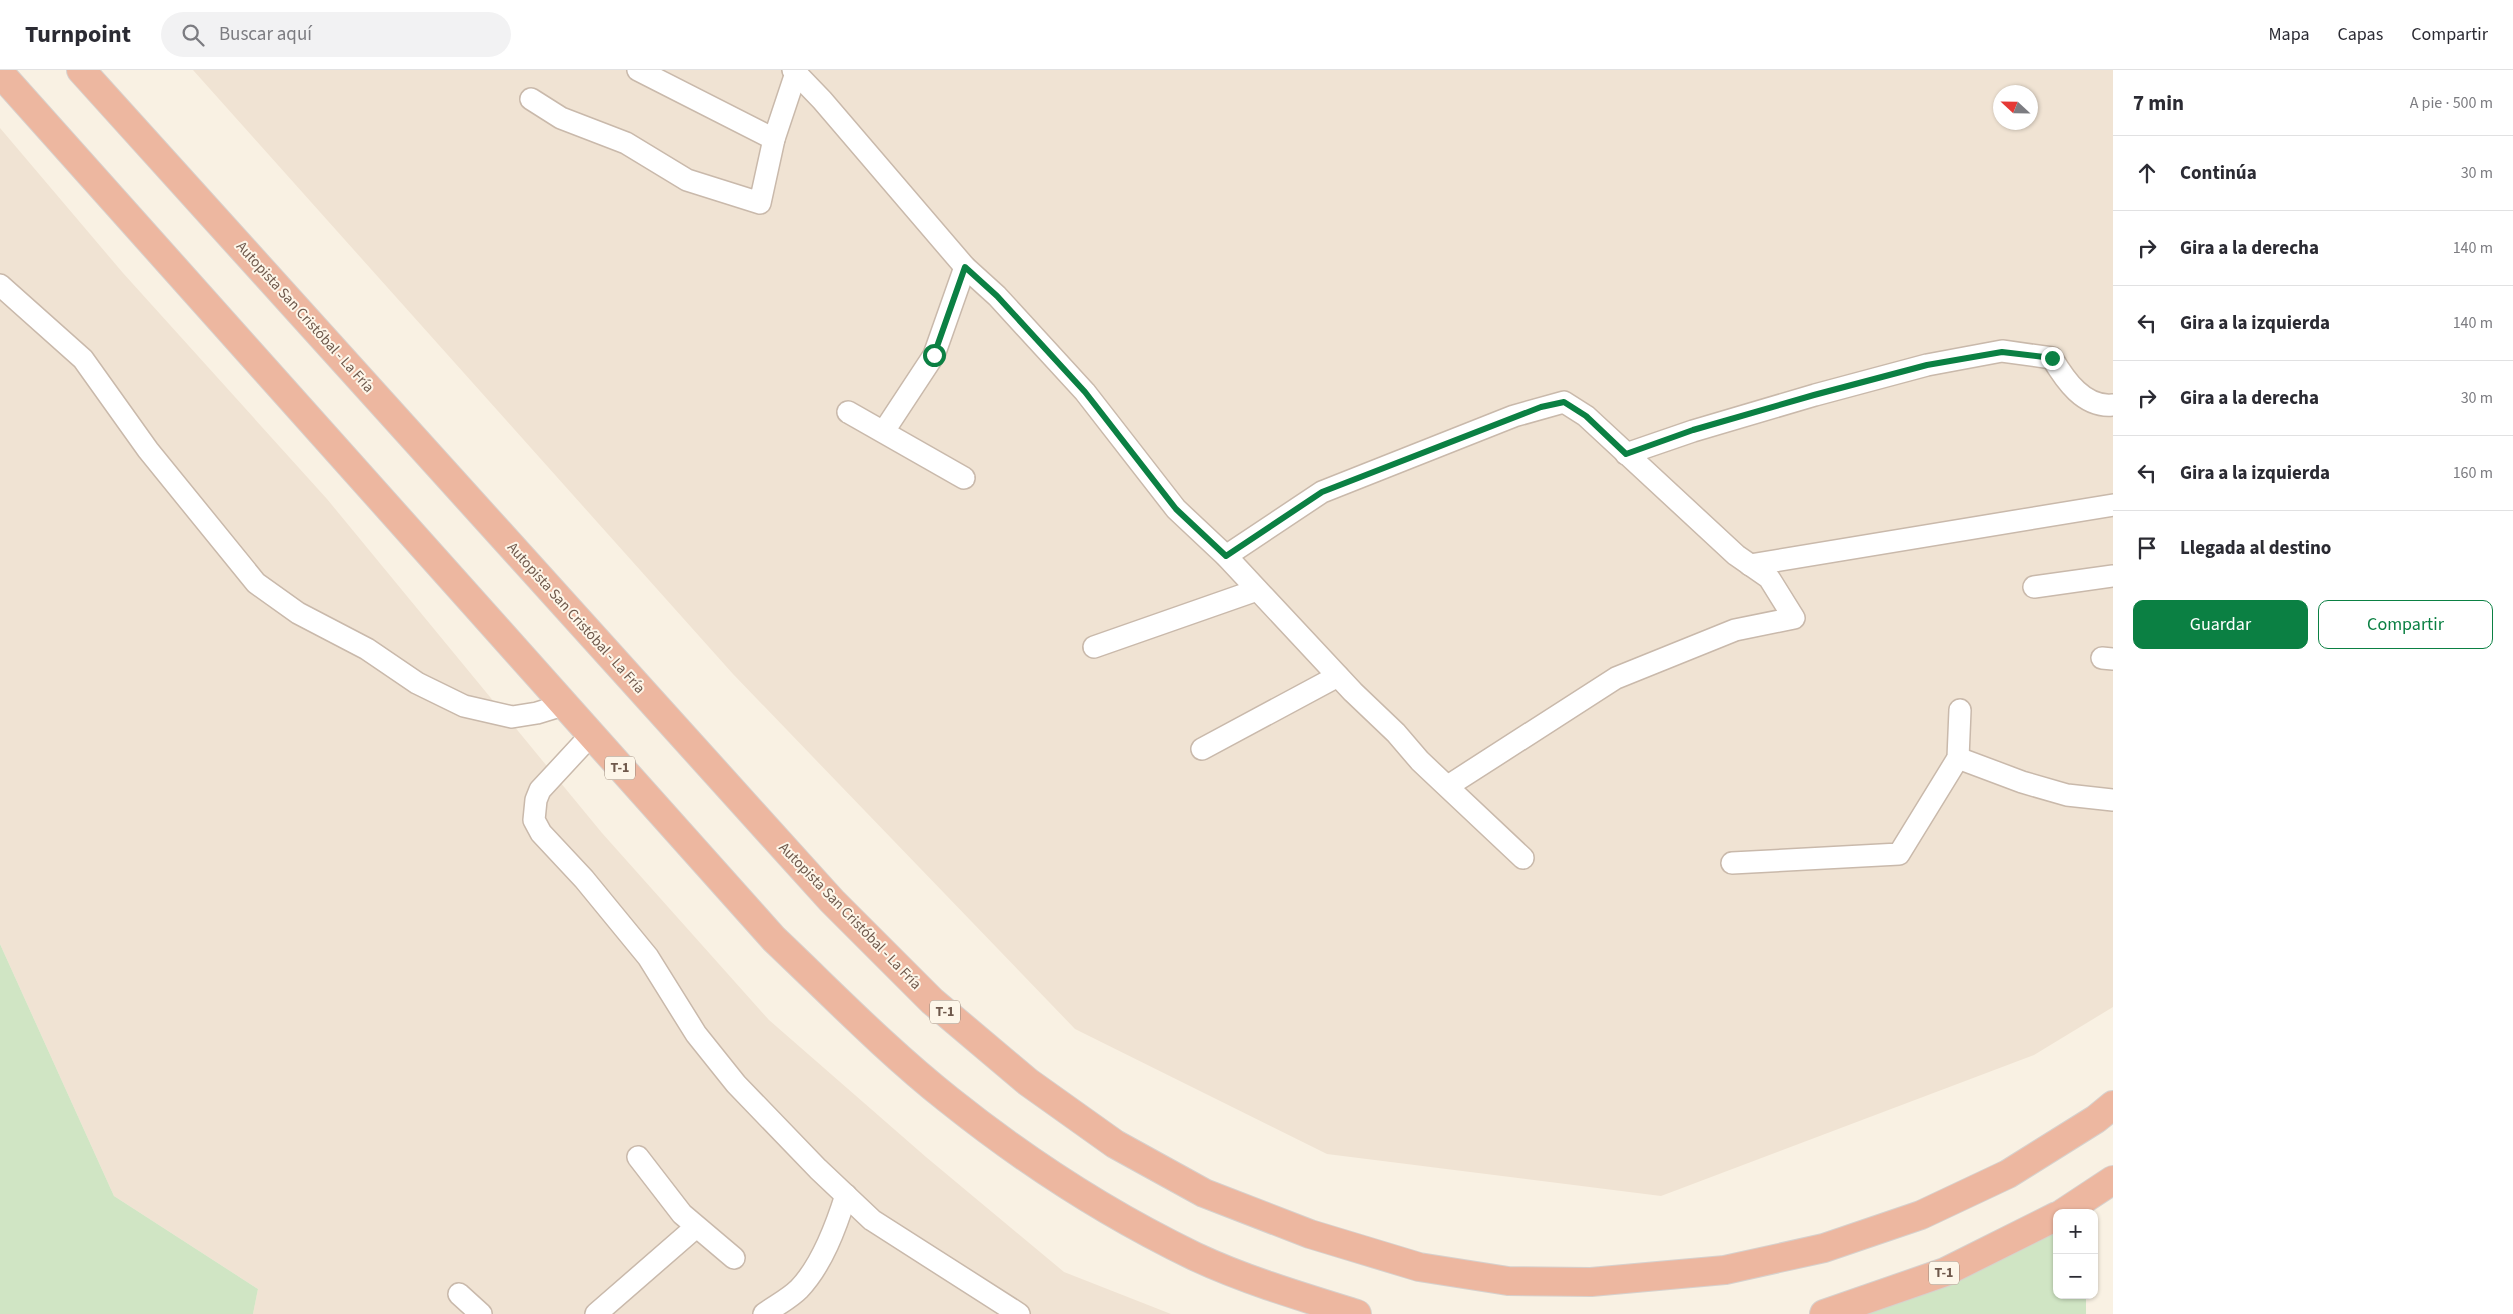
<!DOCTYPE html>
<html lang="es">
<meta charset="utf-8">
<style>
:root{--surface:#fff;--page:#f2f2f3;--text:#2b2b33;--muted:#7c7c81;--line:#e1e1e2;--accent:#0b8043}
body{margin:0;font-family:"Source Sans 3",sans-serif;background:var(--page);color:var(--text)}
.controls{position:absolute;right:15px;bottom:15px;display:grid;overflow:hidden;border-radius:10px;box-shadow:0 1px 4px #0004}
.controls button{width:45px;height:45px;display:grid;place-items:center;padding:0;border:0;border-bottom:1px solid var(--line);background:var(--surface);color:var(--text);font:25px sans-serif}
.compass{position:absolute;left:1993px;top:15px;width:45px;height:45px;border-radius:50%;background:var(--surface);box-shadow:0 1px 4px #0004;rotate:292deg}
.stop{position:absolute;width:15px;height:15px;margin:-11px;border:4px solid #0b8043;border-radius:50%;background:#fff}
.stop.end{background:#0b8043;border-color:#fff;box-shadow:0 1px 5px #0008}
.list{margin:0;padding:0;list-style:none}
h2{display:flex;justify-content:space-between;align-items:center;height:65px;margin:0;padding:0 20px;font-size:21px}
h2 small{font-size:16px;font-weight:400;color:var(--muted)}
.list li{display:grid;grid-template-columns:32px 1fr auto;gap:15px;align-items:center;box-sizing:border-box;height:75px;padding:0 20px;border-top:1px solid var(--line)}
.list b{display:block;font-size:19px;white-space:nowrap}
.list em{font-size:16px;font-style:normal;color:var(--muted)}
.actions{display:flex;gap:10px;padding:15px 20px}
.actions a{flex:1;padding:11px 0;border:1px solid var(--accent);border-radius:10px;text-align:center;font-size:18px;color:var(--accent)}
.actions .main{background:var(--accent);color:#fff}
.icon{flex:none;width:28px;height:28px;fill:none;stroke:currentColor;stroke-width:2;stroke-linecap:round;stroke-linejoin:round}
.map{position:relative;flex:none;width:2113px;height:1244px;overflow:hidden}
header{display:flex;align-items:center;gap:30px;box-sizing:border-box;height:70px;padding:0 25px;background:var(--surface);border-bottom:1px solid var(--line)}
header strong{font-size:24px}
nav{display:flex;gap:28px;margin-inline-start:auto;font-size:18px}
.search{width:350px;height:45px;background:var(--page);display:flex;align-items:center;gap:12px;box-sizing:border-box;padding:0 18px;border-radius:28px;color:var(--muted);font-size:19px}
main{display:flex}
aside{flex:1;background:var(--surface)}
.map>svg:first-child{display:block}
</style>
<header>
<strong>Turnpoint</strong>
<div class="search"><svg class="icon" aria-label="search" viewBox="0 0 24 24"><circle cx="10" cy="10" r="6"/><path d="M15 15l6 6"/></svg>Buscar aquí</div>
<nav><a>Mapa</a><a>Capas</a><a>Compartir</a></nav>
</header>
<main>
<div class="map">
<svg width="2113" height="1244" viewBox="0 0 2113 1244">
<rect width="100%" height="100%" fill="#f9f1e3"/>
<g fill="#f0e3d3" fill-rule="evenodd">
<path d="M193,0H2113V937L2034,985L1661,1126L1327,1084L1075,959L733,604ZM2000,22H2030V52H2000Z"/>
<path d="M0,58L123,203L327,429L602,763L769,950L926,1087L1064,1202L1171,1244H253L258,1219L114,1126L0,874Z"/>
</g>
<g fill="#d0e5c4">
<path d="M0,874L114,1126L258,1219L253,1244H0Z"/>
<path d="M2057,1146V1225H2086V1244H1824Z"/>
</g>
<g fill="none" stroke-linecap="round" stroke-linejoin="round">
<g stroke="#c9b9ab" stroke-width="24">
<g id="minor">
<path d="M638,0L774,69"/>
<path d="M793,0L822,30L965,197L997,226L1085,322L1176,439L1226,486L1353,622L1396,663L1420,691L1523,788"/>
<path d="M531,29L561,48L626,73L687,110L760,133L774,69L797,0"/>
<path d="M0,215L83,289L148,380L256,513L298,543L367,579L417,613L464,636L512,647L537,643L563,635"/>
<path d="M848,342L964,408"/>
<path d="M884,361L934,285L965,197"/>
<path d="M1626,384L1693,361L1815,325L1927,295L2002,281L2052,288C2065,310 2084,338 2113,335"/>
<path d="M1226,486L1322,422L1514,346L1564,332L1586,346L1736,485L1769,508L1794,548L1735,560L1616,608L1448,716"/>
<path d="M1750,495L2113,435"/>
<path d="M2034,517L2113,506"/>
<path d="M1094,577L1257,520"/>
<path d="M2102,588L2113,589"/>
<path d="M591,665L540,720L536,730L534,750L541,763L584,809L648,887L696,964L736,1014L818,1099L872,1150L1019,1244"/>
<path d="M1202,679L1338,606"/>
<path d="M1958,688L2022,712L2067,725L2113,730"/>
<path d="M1732,793L1899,784L1958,688L1960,640"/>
<path d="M638,1087L682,1144L734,1188"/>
<path d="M459,1224L481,1244"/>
<path d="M596,1244L696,1157"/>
<path d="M764,1244C775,1236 789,1229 799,1219C822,1195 836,1157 846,1125"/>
</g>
</g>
<g stroke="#d7d1cd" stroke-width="30">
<g id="highway">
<path d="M81,0L832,831L932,931L1028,1012L1115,1074L1204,1123L1310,1164L1419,1197L1508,1211L1591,1212L1725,1200L1824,1178L1921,1145L2008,1104L2096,1049L2113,1035"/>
<path d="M0,3L774,869C831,923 887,981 949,1030C1024,1090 1107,1144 1194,1186C1245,1210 1302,1227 1357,1244"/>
<path d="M2063,1143L2113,1110"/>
<path d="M1824,1244L1945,1202L2057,1146"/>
</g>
</g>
<use href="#minor" stroke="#fff" stroke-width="21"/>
<use href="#highway" stroke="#edb7a0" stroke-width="28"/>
</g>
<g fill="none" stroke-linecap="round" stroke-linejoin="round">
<path stroke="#0b8043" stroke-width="6" d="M934,285L965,197L997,226L1085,322L1176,439L1226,486L1322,422L1541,337L1564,332L1586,346L1626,384L1693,360L1814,325L1927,295L2002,282L2052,288"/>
</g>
<g text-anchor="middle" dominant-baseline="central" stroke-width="4" stroke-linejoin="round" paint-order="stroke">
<g fill="#fdf6e9" stroke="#9a887b" stroke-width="1">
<rect x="605" y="686.5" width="30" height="23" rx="4"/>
<rect x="930" y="930.5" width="30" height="23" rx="4"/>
<rect x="1929" y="1191.5" width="30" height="23" rx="4"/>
</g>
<g font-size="14" font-weight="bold" fill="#6f594c">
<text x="620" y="698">T-1</text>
<text x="945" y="942">T-1</text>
<text x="1944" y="1203">T-1</text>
</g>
<g font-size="15" fill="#6f594c" stroke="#fdf6e9">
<text transform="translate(305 247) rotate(48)">Autopista San Cristóbal - La Fría</text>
<text transform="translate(576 548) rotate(48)">Autopista San Cristóbal - La Fría</text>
<text transform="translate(850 846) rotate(46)">Autopista San Cristóbal - La Fría</text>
</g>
</g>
</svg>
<div class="controls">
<button>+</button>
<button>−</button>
</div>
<svg class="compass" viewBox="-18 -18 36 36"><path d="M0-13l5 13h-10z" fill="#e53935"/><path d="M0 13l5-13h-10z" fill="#7c7c81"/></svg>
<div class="stop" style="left:934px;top:285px"></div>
<div class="stop end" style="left:2052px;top:288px"></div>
</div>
<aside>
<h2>7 min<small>A pie · 500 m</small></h2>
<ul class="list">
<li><svg class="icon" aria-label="ahead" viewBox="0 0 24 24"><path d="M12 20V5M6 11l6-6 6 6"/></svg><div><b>Continúa</b></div><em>30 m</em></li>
<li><svg class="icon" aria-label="right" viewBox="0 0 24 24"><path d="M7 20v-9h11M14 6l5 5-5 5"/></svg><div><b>Gira a la derecha</b></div><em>140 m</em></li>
<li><svg class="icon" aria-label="left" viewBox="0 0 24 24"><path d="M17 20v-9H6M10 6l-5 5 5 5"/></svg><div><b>Gira a la izquierda</b></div><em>140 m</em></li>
<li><svg class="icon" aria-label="right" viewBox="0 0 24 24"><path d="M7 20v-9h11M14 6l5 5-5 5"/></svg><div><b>Gira a la derecha</b></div><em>30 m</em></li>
<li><svg class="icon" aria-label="left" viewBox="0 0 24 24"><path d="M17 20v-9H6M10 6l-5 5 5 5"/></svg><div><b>Gira a la izquierda</b></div><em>160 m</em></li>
<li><svg class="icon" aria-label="arrive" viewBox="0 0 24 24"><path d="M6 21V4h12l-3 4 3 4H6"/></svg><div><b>Llegada al destino</b></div></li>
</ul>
<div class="actions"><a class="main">Guardar</a><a>Compartir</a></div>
</aside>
</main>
